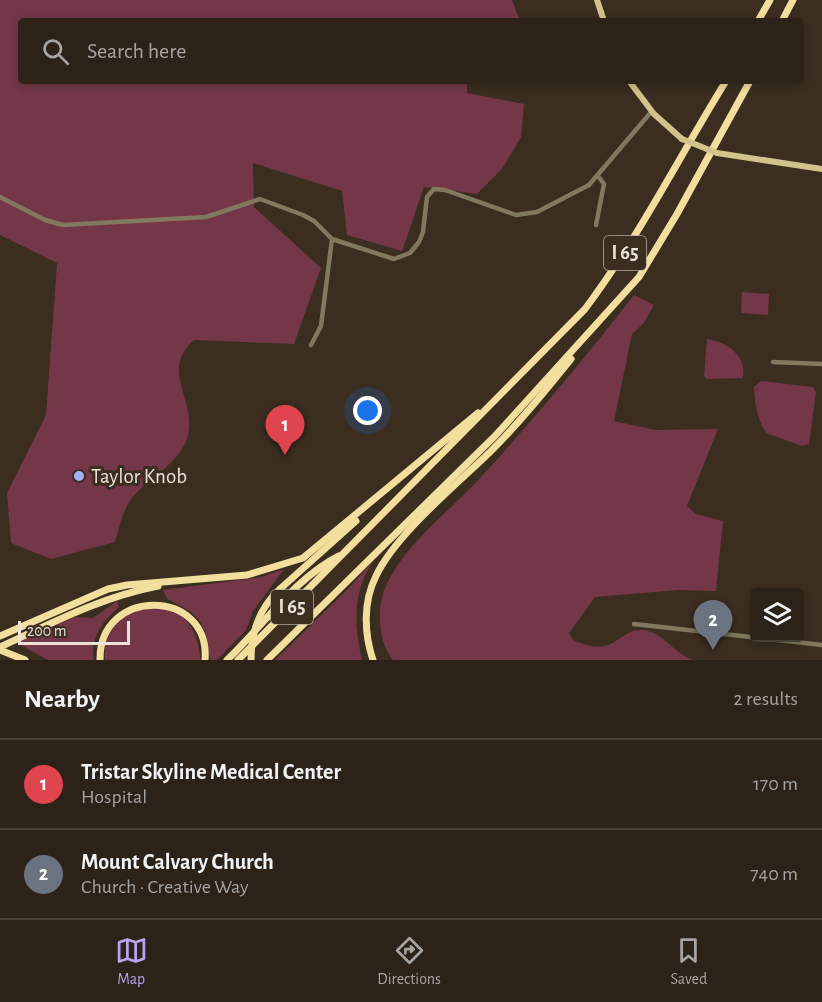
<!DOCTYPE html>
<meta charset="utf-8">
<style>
:root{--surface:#2c2218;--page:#342a21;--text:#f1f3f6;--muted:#a6a4a2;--line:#483f37;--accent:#bca0f2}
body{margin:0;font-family:"Alegreya Sans",sans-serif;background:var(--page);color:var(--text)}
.controls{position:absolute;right:18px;bottom:18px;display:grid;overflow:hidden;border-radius:6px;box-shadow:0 3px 9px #0003}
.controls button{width:54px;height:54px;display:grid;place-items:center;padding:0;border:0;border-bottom:2px solid var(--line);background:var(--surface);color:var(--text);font:30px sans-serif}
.scale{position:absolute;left:18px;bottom:15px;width:112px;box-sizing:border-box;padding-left:6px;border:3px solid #ebe2da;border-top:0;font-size:16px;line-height:21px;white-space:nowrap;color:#ebe2da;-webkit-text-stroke:4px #3b2d20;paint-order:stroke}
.you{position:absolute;left:368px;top:411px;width:21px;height:21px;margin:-15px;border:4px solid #fff;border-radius:50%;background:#1a73e8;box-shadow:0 0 0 9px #1a73e833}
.badge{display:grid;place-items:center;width:39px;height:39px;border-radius:50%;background:var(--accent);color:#fff;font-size:20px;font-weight:700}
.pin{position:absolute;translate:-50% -50px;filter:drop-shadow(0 2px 3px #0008)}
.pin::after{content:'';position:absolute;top:32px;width:21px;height:18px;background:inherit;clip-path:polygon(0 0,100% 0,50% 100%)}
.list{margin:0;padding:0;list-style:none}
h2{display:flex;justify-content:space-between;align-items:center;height:78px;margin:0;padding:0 24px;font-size:26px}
h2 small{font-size:20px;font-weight:400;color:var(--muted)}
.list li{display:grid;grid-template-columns:39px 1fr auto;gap:18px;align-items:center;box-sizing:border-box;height:90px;padding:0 24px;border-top:2px solid var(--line)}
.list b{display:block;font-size:22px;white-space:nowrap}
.list p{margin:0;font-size:20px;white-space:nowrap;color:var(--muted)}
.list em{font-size:20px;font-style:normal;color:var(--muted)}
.icon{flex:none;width:33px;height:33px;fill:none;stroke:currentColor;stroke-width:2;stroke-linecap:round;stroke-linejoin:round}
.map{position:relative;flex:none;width:822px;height:660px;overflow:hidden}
.search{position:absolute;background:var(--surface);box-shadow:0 3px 9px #0003;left:18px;right:18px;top:18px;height:66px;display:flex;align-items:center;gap:15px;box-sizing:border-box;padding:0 21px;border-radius:6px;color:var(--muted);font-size:22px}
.sheet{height:258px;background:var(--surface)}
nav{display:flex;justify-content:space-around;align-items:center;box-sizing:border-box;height:84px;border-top:2px solid var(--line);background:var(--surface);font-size:16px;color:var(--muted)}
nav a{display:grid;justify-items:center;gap:3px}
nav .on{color:var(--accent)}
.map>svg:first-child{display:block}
</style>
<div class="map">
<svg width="822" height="660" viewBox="0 0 822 660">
<rect width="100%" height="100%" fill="#3b2d20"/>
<g fill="#733747">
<path d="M0,0H512L520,21H21V81H467V93L524,104L521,137L502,169L477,194L424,187L402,251L347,235L342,191L253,163L254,207L321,268L294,344L194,340C161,369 193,396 189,430C186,460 148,478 131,499C123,510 119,529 115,542L51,559L11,543L7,493L46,415L57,263L0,235Z"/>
<path d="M742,292L769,294L768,315L741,313Z"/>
<path d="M634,295L654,305L644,323L632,334L614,421L655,430L718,429L687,506L696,514L723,521L716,591L678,590L595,597L569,633L573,640C583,644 593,648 604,646C620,644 628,624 651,632C664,636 676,654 693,660H393C378,642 376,608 386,586C404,545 450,511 481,477C535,418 585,358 634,295Z"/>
<path d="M707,339C729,343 746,355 743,378L707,379L704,376Z"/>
<path d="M761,381L813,387L816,392L809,444L802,446L766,433C757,418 755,405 754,387Z"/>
<path d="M375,559C352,590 354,624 362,660H275L348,589Z"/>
<path d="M284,569L253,611L246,630L217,660H210C207,623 200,614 167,599L163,590L261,577Z"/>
<path d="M117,601L119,607C103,621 90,637 94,660H48L17,643L75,617L93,618Z"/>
<path d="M147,607C154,608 164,607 171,610C191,617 200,641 200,660H105C102,632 122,613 147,607Z"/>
</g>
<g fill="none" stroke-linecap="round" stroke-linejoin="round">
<g stroke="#81795f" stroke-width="4.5">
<path d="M0,197L45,220L63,225L206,217L260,199L303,215L314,221L332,239L394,259L410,253L419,242L423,232L427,197L434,189L445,190L516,215L537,212L589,185L652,111"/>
<path d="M596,225L604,184L598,176"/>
<path d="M311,345L321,326L332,239"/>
<path d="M773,362L822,364"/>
<path d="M634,624L822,645"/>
</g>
<g stroke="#d2c28c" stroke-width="6">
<path d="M597,0L604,21"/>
<path d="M629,81L654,114L682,139"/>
<path d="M717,153L822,169"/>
</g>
<g stroke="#f2df9d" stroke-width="7">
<path d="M758,21L770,0"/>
<path d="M782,21L793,0"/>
<path d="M280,589L356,521"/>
<path d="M0,636L108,589L127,585L247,575L303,558L478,413"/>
<path d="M0,647C52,623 101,597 158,586"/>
<path d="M0,650L25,660"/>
<path d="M100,660C99,586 211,588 205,660"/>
<path d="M227,660C263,626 295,578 339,556"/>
<path d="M238,660L585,309C639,237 679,157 726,81"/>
<path d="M267,660L495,436L639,277L677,214L750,81"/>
<path d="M373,660C364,633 363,602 376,576C396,534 456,485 490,452C519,423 545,391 571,359"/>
</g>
<path stroke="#d2c28c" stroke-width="6" d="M682,139L717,153"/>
<path stroke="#f2df9d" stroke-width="7" d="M251,660C251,632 259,608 280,589"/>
</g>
<circle fill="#a6b1fc" stroke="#3b2d20" stroke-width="2" cx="79" cy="476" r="6"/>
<g text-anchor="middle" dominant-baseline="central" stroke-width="6" stroke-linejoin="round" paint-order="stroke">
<g fill="#3b2d20" stroke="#b6aca2" stroke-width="1.5">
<rect x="604" y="236" width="42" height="34" rx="4.5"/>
<rect x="271" y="590" width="42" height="34" rx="4.5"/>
</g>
<g font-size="20" font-weight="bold" fill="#ebe2da">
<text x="625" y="253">I 65</text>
<text x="292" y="607">I 65</text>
</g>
<g font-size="21" fill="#ebe2da" stroke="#3b2d20" text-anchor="start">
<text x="91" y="476">Taylor Knob</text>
</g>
</g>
</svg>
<div class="controls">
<button><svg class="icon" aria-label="layers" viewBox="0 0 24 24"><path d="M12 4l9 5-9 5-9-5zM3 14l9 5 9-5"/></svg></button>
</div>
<div class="scale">200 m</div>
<div class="you"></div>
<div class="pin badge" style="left:285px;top:455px;background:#e0444e">1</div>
<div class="pin badge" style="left:713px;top:650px;background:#6b7280">2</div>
<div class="search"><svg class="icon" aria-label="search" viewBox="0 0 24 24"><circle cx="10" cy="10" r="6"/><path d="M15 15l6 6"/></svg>Search here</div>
</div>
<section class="sheet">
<h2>Nearby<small>2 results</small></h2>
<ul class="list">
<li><span class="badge" style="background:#e0444e">1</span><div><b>Tristar Skyline Medical Center</b><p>Hospital</p></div><em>170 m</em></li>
<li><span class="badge" style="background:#6b7280">2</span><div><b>Mount Calvary Church</b><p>Church · Creative Way</p></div><em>740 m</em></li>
</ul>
</section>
<nav>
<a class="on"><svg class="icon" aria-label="map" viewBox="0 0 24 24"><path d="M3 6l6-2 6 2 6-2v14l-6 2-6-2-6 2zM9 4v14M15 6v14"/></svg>Map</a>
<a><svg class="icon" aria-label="directions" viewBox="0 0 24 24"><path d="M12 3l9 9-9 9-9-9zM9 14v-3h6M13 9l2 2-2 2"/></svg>Directions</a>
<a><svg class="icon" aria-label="saved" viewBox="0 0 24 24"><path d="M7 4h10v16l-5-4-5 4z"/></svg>Saved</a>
</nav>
